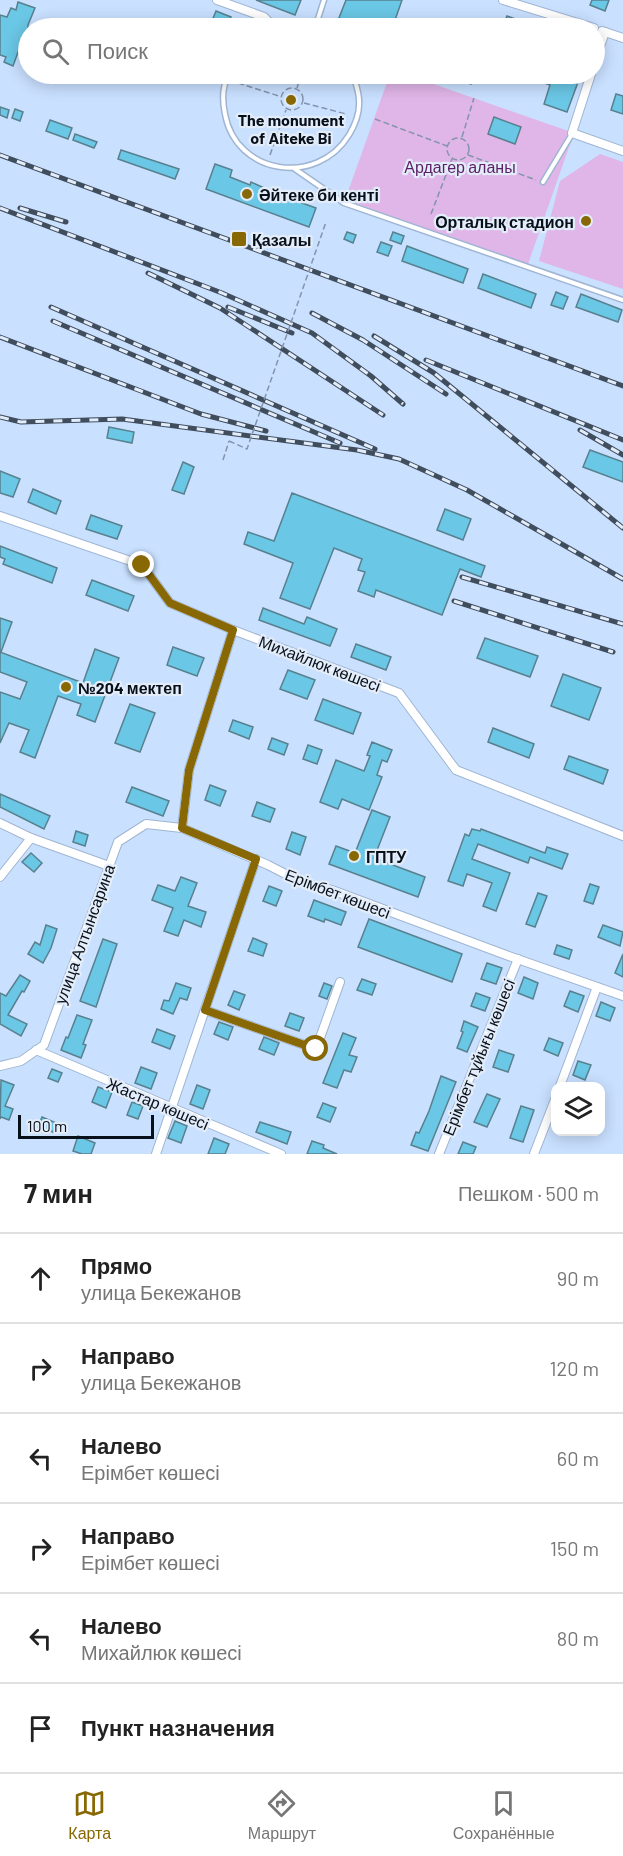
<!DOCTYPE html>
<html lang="ru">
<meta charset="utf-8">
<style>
:root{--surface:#fff;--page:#f6f6f6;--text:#222;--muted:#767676;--line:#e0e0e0;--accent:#886805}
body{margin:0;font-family:Barlow,sans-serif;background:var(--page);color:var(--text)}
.controls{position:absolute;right:18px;bottom:18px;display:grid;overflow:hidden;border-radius:12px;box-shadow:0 3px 15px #0003}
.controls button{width:54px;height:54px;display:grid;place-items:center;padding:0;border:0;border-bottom:2px solid var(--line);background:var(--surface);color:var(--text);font:30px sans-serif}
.scale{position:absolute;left:18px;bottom:15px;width:136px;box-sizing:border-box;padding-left:6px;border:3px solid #070f19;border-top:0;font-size:16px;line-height:21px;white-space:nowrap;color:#070f19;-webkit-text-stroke:4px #e3ecf9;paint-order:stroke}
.stop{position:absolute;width:18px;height:18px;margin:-14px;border:4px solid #886805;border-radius:50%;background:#fff}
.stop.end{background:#886805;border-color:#fff;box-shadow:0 2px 6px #0008}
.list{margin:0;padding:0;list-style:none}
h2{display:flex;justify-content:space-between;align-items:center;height:78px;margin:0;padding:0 24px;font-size:26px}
h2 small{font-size:20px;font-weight:400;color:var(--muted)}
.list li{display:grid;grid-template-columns:39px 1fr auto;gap:18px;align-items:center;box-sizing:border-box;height:90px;padding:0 24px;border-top:2px solid var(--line)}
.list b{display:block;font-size:22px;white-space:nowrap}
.list p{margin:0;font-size:20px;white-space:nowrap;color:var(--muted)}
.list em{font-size:20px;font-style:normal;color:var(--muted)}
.icon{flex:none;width:33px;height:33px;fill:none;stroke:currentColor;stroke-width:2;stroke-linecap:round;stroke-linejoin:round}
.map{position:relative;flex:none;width:623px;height:1154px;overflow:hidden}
.search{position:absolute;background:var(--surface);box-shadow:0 3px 15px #0003;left:18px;right:18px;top:18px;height:66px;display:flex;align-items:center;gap:15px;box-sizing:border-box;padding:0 21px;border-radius:33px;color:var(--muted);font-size:22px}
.sheet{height:618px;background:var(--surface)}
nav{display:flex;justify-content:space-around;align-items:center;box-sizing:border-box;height:84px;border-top:2px solid var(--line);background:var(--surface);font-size:16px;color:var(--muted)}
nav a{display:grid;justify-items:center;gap:3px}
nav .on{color:var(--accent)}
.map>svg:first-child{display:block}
</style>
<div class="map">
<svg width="623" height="1154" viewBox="0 0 623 1154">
<rect width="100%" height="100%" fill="#c9e0ff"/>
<g fill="#e0b5e7">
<path d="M390,74H405L574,133L528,264L345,200Z"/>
<path d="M600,154L623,162V289L539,261L560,181Z"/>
</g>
<g fill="#6ac7e5" stroke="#58808e" stroke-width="1.5">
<path d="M256,0H301L295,15Z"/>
<path d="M346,0H402L394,23L384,19L380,28H335Z"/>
<path d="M592,0H609L605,11L590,5Z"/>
<path d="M18,2L35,8L28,25V41L26,46L21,44L13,66L4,62L6,57L0,55V15L7,17L11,8L16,10Z"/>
<path d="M216,11L231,17L227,28H209Z"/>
<path d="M507,16L518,20L515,28H502Z"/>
<path d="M446,74H475L471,84Z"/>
<path d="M520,74H581L567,112L544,104L550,85Z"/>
<path d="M616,94L623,96V114L611,110Z"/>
<path d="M0,107L9,110L7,118L0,115Z"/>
<path d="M15,109L23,112L20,121L12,118Z"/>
<path d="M494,117L521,127L515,144L488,134Z"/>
<path d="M50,120L72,128L68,139L46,131Z"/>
<path d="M75,134L97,142L94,148L73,140Z"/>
<path d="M121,150L179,169L175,179L118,159Z"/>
<path d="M215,164L232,170L230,177L250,185L251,182L284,197L286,191L304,197L302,203L316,208L309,227L206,189Z"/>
<path d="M347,232L356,235L353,243L344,239Z"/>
<path d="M393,232L404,236L401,244L390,240Z"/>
<path d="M381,242L392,246L388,256L377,252Z"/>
<path d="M407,246L468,269L463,283L402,261Z"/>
<path d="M483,274L536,294L531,308L478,288Z"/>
<path d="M556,292L568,297L563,309L551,305Z"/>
<path d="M581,294L622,310L618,322L576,307Z"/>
<path d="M109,427L134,432L132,443L107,438Z"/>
<path d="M590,450L623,462V482L583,467Z"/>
<path d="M183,462L194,467L184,494L172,490Z"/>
<path d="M0,471L20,479L13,497L0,493Z"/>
<path d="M33,489L61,501L56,514L28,502Z"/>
<path d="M292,493L485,566L481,577L460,569L442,615L376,590L374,597L358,591L365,572L358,570L362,559L334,548L310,609L280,598L293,563L244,544L248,532L274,541Z"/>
<path d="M445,509L471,519L463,540L437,530Z"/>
<path d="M91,515L122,526L117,539L86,529Z"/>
<path d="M0,546L57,568L52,583L3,564L5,559L0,557Z"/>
<path d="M92,580L134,596L128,611L86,595Z"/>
<path d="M263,608L304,624L307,617L337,629L330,646L259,620Z"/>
<path d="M0,618L12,622L1,652H0Z"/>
<path d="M485,638L538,656L530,677L477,658Z"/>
<path d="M356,644L391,657L386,670L351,657Z"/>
<path d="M173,647L204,658L197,676L167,665Z"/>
<path d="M95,649L119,658L95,722L77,715L81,704L58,696L35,758L20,752L29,730L9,723L0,743V692L20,699L27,682L0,672V652L83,683Z"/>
<path d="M288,670L315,680L307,699L280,689Z"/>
<path d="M563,674L601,688L589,720L551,706Z"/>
<path d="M323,699L361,713L353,734L315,720Z"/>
<path d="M130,704L155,713L140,752L115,743Z"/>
<path d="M233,720L253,727L249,739L229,731Z"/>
<path d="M493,728L534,744L529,758L488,742Z"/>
<path d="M272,738L288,744L284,755L268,749Z"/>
<path d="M372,742L392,750L387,762L382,760L377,775L382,777L369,810L342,799L338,809L320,802L336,760L364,771L370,756L367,755Z"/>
<path d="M308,745L322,750L317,764L303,759Z"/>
<path d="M569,756L608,770L603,784L564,769Z"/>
<path d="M210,785L226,791L220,806L205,800Z"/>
<path d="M132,787L169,801L163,816L126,802Z"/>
<path d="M0,794L50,816L44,829L0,807Z"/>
<path d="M257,802L275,809L270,822L252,816Z"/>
<path d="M372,810L390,817L374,858L425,877L418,897L329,864L336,846L355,853Z"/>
<path d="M472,829L480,831L481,829L545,853L547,847L568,854L562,869L530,857L528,863L478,844L472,859L510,873L496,911L483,906L492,883L467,874L463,886L448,881L465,834L469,836Z"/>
<path d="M76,831L88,835L85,846L73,842Z"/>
<path d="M292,832L306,837L300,855L286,849Z"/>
<path d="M31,853L42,863L34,872L22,862Z"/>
<path d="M181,877L197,883L188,906L206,912L201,927L184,920L178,936L164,931L173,908L152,900L158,885L175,891Z"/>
<path d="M590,884L599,887L593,904L584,901Z"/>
<path d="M269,886L282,891L276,906L263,901Z"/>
<path d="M538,893L547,896L535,927L526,924Z"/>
<path d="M314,900L346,912L341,925L325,919L324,922L308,916Z"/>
<path d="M369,919L462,954L452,982L358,947Z"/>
<path d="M46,925L57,929L51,948L43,963L28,954L35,942L40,945Z"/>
<path d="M603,925L623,932L620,946L598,937Z"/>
<path d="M253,938L267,944L263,956L248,951Z"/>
<path d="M103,939L117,944L96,1007L80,1001Z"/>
<path d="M557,945L572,950L569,959L554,954Z"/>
<path d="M623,954V977L615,973Z"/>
<path d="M487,963L502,968L496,984L481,979Z"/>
<path d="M20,975L30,981L24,992L22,991L8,1015L27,1024L21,1036L0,1024V993L6,996Z"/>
<path d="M524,977L538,983L533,999L518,993Z"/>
<path d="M362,979L376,984L372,995L357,990Z"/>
<path d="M176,983L191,988L187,1000L180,998L173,1014L161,1009L164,1000L169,1001Z"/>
<path d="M324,983L332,986L327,999L319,996Z"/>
<path d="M234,991L245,995L239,1010L228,1005Z"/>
<path d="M570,991L584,996L578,1012L564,1006Z"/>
<path d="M476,993L490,998L485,1011L471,1006Z"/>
<path d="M601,1002L615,1008L610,1021L596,1016Z"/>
<path d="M290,1013L304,1018L299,1031L285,1026Z"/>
<path d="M77,1015L92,1020L83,1044L86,1045L81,1058L61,1050L66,1037L68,1038Z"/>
<path d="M464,1021L478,1027L467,1052L457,1048L463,1032L461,1031Z"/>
<path d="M219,1022L233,1027L228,1040L214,1034Z"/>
<path d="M157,1029L175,1036L170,1049L152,1042Z"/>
<path d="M343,1033L356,1038L349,1055L357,1057L351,1072L344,1070L337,1088L323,1083Z"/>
<path d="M264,1037L279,1043L274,1055L259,1049Z"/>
<path d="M549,1038L563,1043L558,1056L544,1050Z"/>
<path d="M499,1050L514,1055L508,1072L493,1067Z"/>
<path d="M578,1061L591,1065L585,1080L573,1075Z"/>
<path d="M141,1067L157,1073L151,1089L135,1083Z"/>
<path d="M52,1069L62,1073L58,1082L48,1078Z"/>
<path d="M441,1076L456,1082L428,1151L411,1145L416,1132L419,1133L429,1111Z"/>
<path d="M1,1080L14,1085L5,1106L13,1109L9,1120L1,1117L0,1119Z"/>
<path d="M197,1085L210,1090L203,1109L190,1104Z"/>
<path d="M98,1087L112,1092L106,1108L92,1102Z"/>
<path d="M487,1094L500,1099L487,1127L474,1122Z"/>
<path d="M132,1102L143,1106L138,1119L127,1115Z"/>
<path d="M323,1103L336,1108L330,1122L317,1117Z"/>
<path d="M521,1106L534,1110L523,1142L510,1138Z"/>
<path d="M42,1117L56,1123L53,1132L38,1127Z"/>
<path d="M175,1121L187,1126L181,1143L168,1138Z"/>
<path d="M260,1122L291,1132L287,1144L256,1132Z"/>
<path d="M78,1136L95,1143L91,1154H82L73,1151Z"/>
<path d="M214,1138L229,1144L225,1154H208Z"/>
<path d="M312,1141L324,1145L323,1148L337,1154H307Z"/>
<path d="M463,1142L476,1147L473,1154H458Z"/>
</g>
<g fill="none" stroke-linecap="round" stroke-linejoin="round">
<g stroke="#9fb5d3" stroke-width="7">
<g id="lane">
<path d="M315,28L324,0"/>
<path d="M229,74C222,86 222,100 225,114C236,175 317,187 349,135C355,125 360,112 359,100C359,92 355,82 353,74"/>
<path d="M295,169L344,203L623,300"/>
<path d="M543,182L572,134"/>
</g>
</g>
<g stroke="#9fb5d3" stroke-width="10">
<g id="street">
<path d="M217,0L264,17L275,28"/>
<path d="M503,0L594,28"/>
<path d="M602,31L623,38"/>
<path d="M594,63L605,32"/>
<path d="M591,74L572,133L623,151"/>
<path d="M0,516L142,565L170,603L233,630L399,693L456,770L623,836"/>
<path d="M233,630L189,770L182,828L268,865L301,882L332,890L506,955L623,996"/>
<path d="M0,823L31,838L109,866"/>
<path d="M0,877L31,838"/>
<path d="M205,1010L316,1049L340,982"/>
<path d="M36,1050L281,1154"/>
<path d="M0,1066L21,1061L44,1045L118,842L146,824L182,828"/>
<path d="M560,1086L597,987"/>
<path d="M156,1154L256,859"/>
<path d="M439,1154L518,959"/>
<path d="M534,1154L556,1097"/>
</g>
</g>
<g stroke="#8394ac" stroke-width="1.5" stroke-dasharray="6 3" stroke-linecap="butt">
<path d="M238,83L279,96"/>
<circle cx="292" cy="99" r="11"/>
<path d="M297,88L301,74"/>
<path d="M304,103L346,114"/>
<path d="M375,119L447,146"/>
<path d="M462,137L474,98"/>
<circle cx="458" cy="149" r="11"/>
<path d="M270,155L286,110"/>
<path d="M468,155L536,180"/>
<path d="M431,214L452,159"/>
<path d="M223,460L229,441"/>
</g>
<use href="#lane" stroke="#fff" stroke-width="4"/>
<use href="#street" stroke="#fff" stroke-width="8"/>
<g stroke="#404d5d" stroke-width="5">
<g id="rail">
<path d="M0,155L623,386"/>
<path d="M0,208L222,293L312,333L371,376L403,404"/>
<path d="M20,208L66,222"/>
<path d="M148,273L220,308L383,415"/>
<path d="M51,307L375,449"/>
<path d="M228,307L292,333"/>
<path d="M312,313L363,340L446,394"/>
<path d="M53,321L340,443"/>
<path d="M374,336L434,373L623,528"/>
<path d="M0,337L201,414L266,431"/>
<path d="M426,360L623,440"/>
<path d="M0,417L21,422L122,419L357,450L399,459L467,490L623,579"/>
<path d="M580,430L623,455"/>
<path d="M462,577L623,624"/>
<path d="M454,601L613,652"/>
</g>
</g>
<use href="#rail" stroke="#e3ecf9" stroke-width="3" stroke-dasharray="9" stroke-linecap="butt"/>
<path stroke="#8394ac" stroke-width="1.5" stroke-dasharray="6 3" stroke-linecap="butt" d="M229,441L247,449L326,222"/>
</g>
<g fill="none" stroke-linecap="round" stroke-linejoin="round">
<path stroke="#886805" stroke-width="8" d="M142,565L170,603L233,630L189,770L182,828L256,859L205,1010L316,1049"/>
</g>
<g fill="#886805" stroke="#e3ecf9" stroke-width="2">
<circle cx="291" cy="100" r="6"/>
<circle cx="247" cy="194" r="6"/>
<circle cx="586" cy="221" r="6"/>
<rect x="231" y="231" width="16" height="16" rx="3"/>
<circle cx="66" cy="687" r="6"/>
<circle cx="354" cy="856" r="6"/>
</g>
<g text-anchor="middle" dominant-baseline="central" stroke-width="4.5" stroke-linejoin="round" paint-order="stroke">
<g font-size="16" font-weight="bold" fill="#070f19" stroke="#e3ecf9" text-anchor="start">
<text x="291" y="119" text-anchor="middle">The monument<tspan x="291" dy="18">of Aiteke Bi</tspan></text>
<text x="259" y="194">Әйтеке би кенті</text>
<text x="574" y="221" text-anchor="end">Орталық стадион</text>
<text x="252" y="239">Қазалы</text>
<text x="78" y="687">№204 мектеп</text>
<text x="366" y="856">ГПТУ</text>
</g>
<g font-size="16" fill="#5b1f65" stroke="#e3ecf9">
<text x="460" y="166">Ардагер аланы</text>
</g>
<g font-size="16" fill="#070f19" stroke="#e3ecf9">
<text transform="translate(320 663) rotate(21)">Михайлюк көшесі</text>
<text transform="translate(338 893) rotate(21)">Ерімбет көшесі</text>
<text transform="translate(84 934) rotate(-70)">улица Алтынсарина</text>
<text transform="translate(478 1057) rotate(-68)">Ерімбет тұйығы көшесі</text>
<text transform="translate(158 1103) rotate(23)">Жастар көшесі</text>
</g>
</g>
</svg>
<div class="controls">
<button><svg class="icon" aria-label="layers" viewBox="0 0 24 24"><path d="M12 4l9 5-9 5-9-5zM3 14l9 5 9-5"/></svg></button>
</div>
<div class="scale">100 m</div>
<div class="stop" style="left:316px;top:1049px"></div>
<div class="stop end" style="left:142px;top:565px"></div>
<div class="search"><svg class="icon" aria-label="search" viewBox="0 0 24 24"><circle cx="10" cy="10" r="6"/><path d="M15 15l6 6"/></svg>Поиск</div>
</div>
<section class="sheet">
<h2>7 мин<small>Пешком · 500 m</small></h2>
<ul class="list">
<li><svg class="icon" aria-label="ahead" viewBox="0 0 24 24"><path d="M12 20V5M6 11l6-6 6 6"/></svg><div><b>Прямо</b><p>улица Бекежанов</p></div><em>90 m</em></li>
<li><svg class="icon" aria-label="right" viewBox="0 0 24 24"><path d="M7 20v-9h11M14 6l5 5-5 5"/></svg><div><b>Направо</b><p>улица Бекежанов</p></div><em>120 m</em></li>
<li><svg class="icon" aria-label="left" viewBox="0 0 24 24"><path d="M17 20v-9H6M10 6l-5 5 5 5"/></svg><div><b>Налево</b><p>Ерімбет көшесі</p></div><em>60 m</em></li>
<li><svg class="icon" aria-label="right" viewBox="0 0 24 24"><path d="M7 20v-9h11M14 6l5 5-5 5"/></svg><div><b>Направо</b><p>Ерімбет көшесі</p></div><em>150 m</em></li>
<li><svg class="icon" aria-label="left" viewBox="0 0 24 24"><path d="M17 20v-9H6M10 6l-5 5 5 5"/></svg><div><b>Налево</b><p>Михайлюк көшесі</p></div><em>80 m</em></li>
<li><svg class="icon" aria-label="arrive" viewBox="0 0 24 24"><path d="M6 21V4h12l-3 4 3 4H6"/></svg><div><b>Пункт назначения</b></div></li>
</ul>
</section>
<nav>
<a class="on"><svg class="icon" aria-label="map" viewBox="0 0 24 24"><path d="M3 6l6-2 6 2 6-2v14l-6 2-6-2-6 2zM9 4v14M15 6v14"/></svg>Карта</a>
<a><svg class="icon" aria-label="directions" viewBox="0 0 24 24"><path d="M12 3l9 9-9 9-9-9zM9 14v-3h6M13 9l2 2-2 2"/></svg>Маршрут</a>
<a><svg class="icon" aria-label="saved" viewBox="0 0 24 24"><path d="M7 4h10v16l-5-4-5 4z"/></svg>Сохранённые</a>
</nav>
